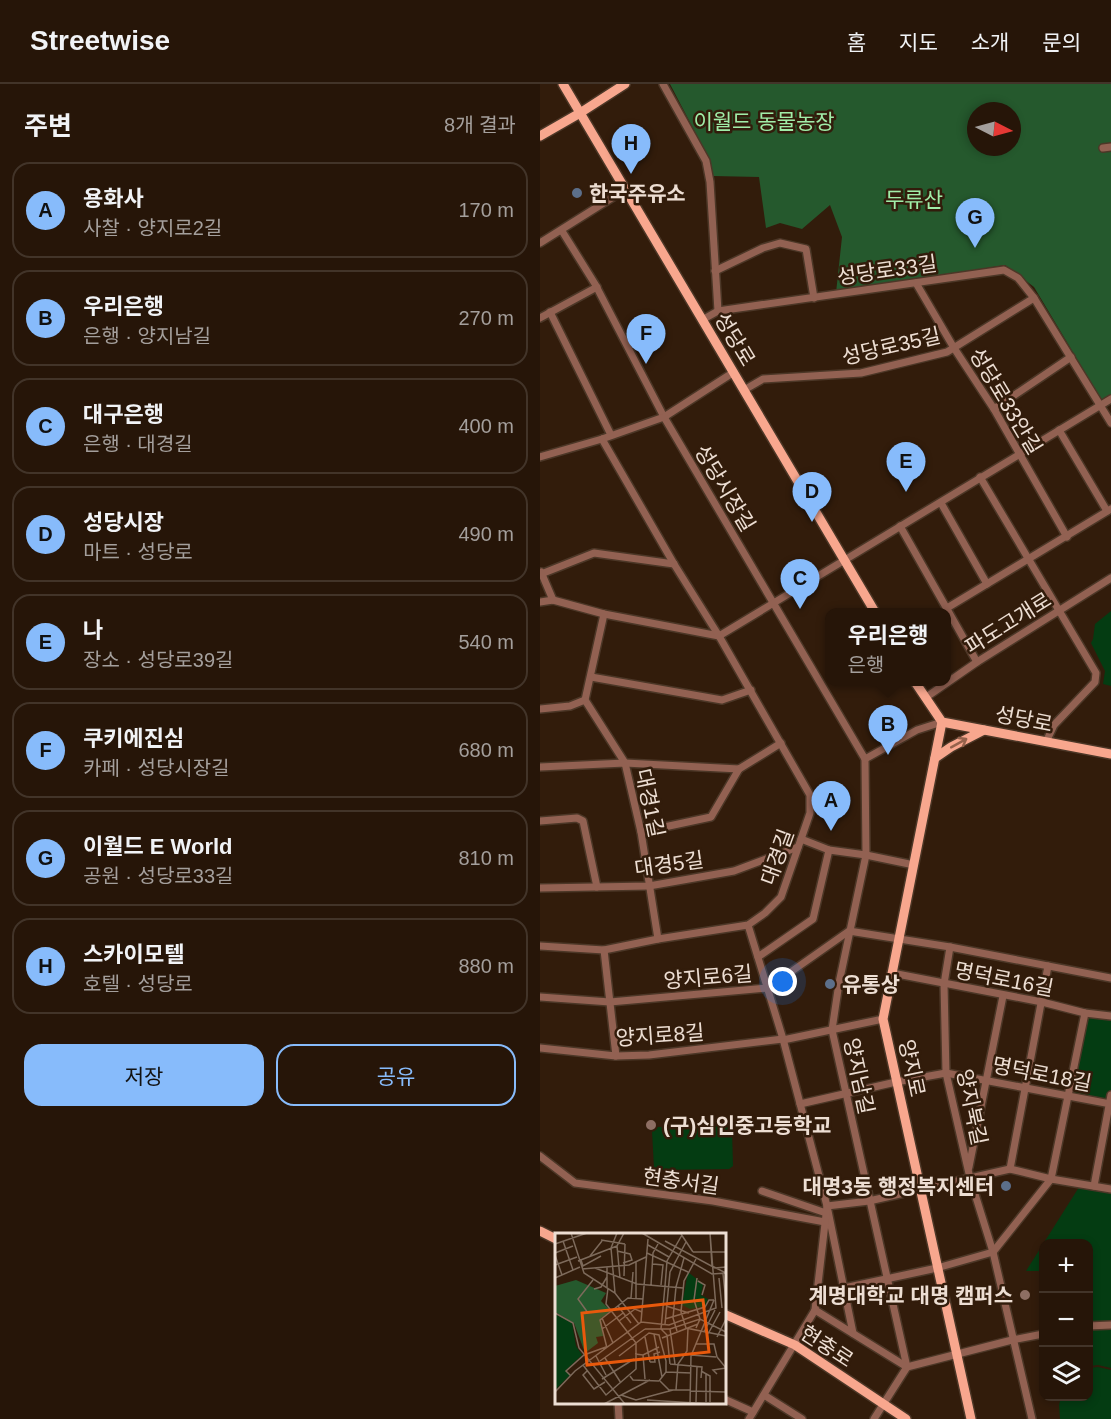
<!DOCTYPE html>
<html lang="ko">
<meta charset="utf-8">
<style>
:root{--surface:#261508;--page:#2e1e12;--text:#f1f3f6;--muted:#a49f9c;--line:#423429;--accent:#87bbfb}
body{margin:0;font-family:Helvetica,"Noto Sans KR",sans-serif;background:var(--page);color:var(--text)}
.controls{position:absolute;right:18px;bottom:18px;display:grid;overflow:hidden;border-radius:12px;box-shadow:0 3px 9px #0003}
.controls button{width:54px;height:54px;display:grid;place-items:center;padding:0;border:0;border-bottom:2px solid var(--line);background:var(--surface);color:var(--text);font:30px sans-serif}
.compass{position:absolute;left:427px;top:18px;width:54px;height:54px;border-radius:50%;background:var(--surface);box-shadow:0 3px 9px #0003;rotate:96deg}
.you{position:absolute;left:243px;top:898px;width:21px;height:21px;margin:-15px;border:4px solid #fff;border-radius:50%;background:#1a73e8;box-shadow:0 0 0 9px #1a73e833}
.badge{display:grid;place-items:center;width:39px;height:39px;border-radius:50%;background:var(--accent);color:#111;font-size:20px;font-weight:700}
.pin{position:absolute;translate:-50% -50px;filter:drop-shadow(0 2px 3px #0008)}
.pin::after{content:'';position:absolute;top:32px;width:21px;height:18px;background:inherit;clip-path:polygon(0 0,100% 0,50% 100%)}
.popup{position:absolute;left:285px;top:524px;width:126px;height:78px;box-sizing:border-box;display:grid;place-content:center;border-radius:12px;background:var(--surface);filter:drop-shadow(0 2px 4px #0005);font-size:20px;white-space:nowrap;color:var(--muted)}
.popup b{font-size:22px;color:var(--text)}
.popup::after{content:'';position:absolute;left:50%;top:100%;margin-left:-12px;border:12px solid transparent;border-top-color:var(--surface)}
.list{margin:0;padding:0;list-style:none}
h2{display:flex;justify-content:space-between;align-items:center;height:78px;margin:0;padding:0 24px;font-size:26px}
h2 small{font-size:20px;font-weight:400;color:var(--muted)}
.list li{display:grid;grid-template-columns:39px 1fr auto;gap:18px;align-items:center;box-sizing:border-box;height:96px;margin:0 12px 12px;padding:0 12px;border:2px solid var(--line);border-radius:18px}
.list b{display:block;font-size:22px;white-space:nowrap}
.list p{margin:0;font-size:20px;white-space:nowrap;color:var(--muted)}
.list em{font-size:20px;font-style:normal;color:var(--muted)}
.actions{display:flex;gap:12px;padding:18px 24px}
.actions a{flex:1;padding:14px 0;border:2px solid var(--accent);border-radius:18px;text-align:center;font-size:21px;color:var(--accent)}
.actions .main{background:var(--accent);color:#111}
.icon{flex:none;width:33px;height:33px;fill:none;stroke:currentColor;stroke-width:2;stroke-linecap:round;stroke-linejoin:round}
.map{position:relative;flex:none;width:571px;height:1335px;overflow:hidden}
header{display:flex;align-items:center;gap:36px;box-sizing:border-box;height:84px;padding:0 30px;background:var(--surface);border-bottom:2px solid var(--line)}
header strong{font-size:28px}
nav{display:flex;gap:33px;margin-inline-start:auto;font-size:21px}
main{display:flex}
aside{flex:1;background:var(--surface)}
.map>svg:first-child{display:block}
</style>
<header>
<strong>Streetwise</strong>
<nav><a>홈</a><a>지도</a><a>소개</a><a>문의</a></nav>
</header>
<main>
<aside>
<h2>주변<small>8개 결과</small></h2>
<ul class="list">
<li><span class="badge">A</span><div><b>용화사</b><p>사찰 · 양지로2길</p></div><em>170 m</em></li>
<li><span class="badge">B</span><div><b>우리은행</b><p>은행 · 양지남길</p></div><em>270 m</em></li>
<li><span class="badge">C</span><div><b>대구은행</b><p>은행 · 대경길</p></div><em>400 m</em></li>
<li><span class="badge">D</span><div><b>성당시장</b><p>마트 · 성당로</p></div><em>490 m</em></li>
<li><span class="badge">E</span><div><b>나</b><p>장소 · 성당로39길</p></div><em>540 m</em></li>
<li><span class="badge">F</span><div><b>쿠키에진심</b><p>카페 · 성당시장길</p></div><em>680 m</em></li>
<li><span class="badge">G</span><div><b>이월드 E World</b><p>공원 · 성당로33길</p></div><em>810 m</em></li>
<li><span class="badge">H</span><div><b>스카이모텔</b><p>호텔 · 성당로</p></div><em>880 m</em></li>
</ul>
<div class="actions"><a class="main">저장</a><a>공유</a></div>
</aside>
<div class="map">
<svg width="571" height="1335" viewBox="0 0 571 1335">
<rect width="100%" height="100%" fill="#321c0b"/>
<g fill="#043c12">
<path d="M571,527V602L563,600L565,587L551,559L553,555L555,540Z"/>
<path d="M545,929L571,932V1011L569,1020L529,1012Z"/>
<path d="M187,1042L192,1045L193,1082L189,1085L119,1086L114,1084L112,1047L115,1043Z"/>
<path d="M541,1100L571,1105V1284L558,1281L549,1282L548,1160H503V1248V1233H499V1194L501,1193V1187H486Z"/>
<path d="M558,1283L571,1286V1335H520L519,1321L521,1313L548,1312L549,1284Z"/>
</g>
<path fill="#25592d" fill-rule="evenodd" d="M130,0H571V312L562,317L494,203L465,181L296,209L302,153L290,121L262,145L240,139L226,144L219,93L173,92L168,73ZM436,27H472V63H436Z"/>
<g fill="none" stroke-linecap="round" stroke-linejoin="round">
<g stroke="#4c3727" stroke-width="10">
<g id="minor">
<path d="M123,0L166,77L170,98L178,227"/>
<path d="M563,64L571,63"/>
<path d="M22,147L55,200L124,333L325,675L326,771L299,899L292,946L367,1283L334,1335"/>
<path d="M0,159L86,105"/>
<path d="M175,187L223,164L240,159L266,165L274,214"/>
<path d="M376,199L414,264L454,325L527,453"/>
<path d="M10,228L71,351"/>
<path d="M0,234L57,203"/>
<path d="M162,236L178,227L464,186L478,194L494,214L571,339"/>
<path d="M204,306L223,295L321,289L407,268L494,214"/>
<path d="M454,325L531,273"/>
<path d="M519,346L567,427"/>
<path d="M0,373L62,355L124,333L194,288"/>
<path d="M440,393L556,589L555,598L514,641L506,658"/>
<path d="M401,419L447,500"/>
<path d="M360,442L437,578"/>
<path d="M1,488L13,516"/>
<path d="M1,490L54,469L134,480"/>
<path d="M0,518L13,516L64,530L179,552L571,315"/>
<path d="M407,524L571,425"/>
<path d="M64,530L45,616L85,679L101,748L118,855"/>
<path d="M51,593L182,616L211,606"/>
<path d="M385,614L437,578L571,494"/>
<path d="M0,625L30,622L45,616"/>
<path d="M325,675L377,646L402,638"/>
<path d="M0,683L85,679L199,685L241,659"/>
<path d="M0,737L37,734L43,737L57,803"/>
<path d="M101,748L171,733L199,685"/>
<path d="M261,755L289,766L326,771L374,781"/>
<path d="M0,804L109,802L194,787L258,763"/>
<path d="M208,841L243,955L287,1122L313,1249"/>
<path d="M0,862L64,866L118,855L208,841L225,829L241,813L270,729V711L179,552L134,480L62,355"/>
<path d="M410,863L404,900L406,989L430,1094L453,1168L492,1335"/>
<path d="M64,866L76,972"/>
<path d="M218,873L273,835L289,766"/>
<path d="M352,889L502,918L545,929L571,932"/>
<path d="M0,913L70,918L228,904L309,847L410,863L571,894"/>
<path d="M243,956L343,935"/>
<path d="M0,964L76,972L109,971L243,955"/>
<path d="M260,1020L356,998L406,989L571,1020"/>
<path d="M0,1072L35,1099L173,1117L285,1138"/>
<path d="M429,1083L463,912"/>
<path d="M470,1085L508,882"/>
<path d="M554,1102L571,1011"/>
<path d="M222,1107L286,1129"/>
<path d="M304,1204L397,1184L453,1168L511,1095L545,929"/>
<path d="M275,1226L367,1283L472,1256L503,1250"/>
<path d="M548,1242L571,1241"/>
<path d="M224,1311L262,1335"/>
<path d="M184,1315L213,1328"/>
<path d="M78,1318L79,1335"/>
<path d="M209,1335L275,1226L287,1122L329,1117L470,1085L511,1095L571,1105"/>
</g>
</g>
<g stroke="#4c3727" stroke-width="12">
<g id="major">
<path d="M23,0L335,528"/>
<path d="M0,52L40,29L85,0"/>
<path d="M375,598L402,638L571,670"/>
<path d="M402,638L343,935L431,1335"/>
<path d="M395,674L411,663L444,646"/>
<path d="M0,1147L16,1155"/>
<path d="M184,1230L255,1261L366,1335"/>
</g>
</g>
<use href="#minor" stroke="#926152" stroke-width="7"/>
<use href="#major" stroke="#f8a78e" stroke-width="9"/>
</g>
<defs><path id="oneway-shaft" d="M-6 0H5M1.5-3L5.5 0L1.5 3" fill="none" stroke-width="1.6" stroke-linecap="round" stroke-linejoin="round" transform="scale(1.5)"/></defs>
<use stroke="#95624c" href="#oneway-shaft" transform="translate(419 659) rotate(-29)"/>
<g fill="#5c6f8a" stroke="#321c0b" stroke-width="2">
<circle cx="37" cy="109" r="6"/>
<circle cx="290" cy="900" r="6"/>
<circle cx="466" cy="1102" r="6"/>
</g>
<g fill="#8d6e63" stroke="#321c0b" stroke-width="2">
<circle cx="111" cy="1041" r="6"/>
<circle cx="485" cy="1211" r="6"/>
</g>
<g text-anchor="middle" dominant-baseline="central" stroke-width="5" stroke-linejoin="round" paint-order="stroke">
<g font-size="21" fill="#a0eda8" stroke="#321c0b">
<text x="224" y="37">이월드 동물농장</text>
<text x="374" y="115">두류산</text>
</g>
<g font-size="21" font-weight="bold" fill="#edded3" stroke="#321c0b" text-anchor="start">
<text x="49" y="109">한국주유소</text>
<text x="302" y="900">유통상</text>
<text x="123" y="1041">(구)심인중고등학교</text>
<text x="454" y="1102" text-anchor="end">대명3동 행정복지센터</text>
<text x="473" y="1211" text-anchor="end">계명대학교 대명 캠퍼스</text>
</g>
<g font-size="21" fill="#edded3" stroke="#321c0b">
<text transform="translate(347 186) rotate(-8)">성당로33길</text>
<text transform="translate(195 255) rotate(59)">성당로</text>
<text transform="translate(351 262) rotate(-13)">성당로35길</text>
<text transform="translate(466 317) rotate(59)">성당로33안길</text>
<text transform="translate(185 404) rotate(59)">성당시장길</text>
<text transform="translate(468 539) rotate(-32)">파도고개로</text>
<text transform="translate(484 635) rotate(11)">성당로</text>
<text transform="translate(110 719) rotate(78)">대경1길</text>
<text transform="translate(237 773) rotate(-70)">대경길</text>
<text transform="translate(129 780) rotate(-8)">대경5길</text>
<text transform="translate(168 893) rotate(-5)">양지로6길</text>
<text transform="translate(464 895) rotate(11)">명덕로16길</text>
<text transform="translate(120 951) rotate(-4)">양지로8길</text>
<text transform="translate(372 984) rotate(78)">양지로</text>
<text transform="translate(502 990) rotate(11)">명덕로18길</text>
<text transform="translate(319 992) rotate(78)">양지남길</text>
<text transform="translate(432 1023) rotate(78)">양지북길</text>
<text transform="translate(141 1097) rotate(8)">현충서길</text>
<text transform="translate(287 1262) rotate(33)">현충로</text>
</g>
</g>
<g transform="translate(15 1149)">
<rect width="171" height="171" fill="#321c0b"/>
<path d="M133,39L148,51L146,62L153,66L150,73L135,76L127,72ZM0,81L17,90L21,113L27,122L11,137L15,142L0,157Z" fill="#043c12"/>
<path d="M21,47L51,60L46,68L56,78L46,85L48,103L41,104L43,110L30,120L19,90L0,79V53Z" fill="#25592d"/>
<path fill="none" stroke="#7d6a5b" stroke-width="1.5" d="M16,0L29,40L60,60L84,91M87,0L157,41L171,40M155,0L157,33L171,40M126,1L138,19M46,7L70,11M8,8L18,37M110,8L160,35L171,34M0,11L32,0M93,12L114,24M62,18L75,21L77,27L68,30M138,19H171M0,20L18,13M92,20L133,39M0,22L7,42M35,23L47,8M141,26L129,48L126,79L131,95L171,103M26,27L28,33L46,23M23,28L62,13M98,31L108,32L106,52M0,32L22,24M52,34V55M40,35L82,51L128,55M27,36L74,32L91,24M168,41L171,69M69,43L70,11M0,45L25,34M65,45L62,13L69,0M164,45L167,75M143,48L150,52L147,62M96,52L98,20L103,11M39,56L46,54L52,44M60,60L56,15L62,0M76,65L78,39M81,66V28M63,73L76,90M111,73L134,80M0,80L18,90L24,115L70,171M33,80L23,66L38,47M47,85L58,110M110,86L150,74L154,67H159M64,88L80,76L87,79M86,89L114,92L161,75L155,0M110,91L115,39L131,9M141,95L145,86L139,67L142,45M47,96L68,80M90,96H115L145,86L171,99M115,96L120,131M122,98L118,85L121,54L129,25M149,99L160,77M99,101L107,144M153,101L165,79M90,104L95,129M162,104L171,86M107,105L143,91M141,111H159L162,124L171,135M52,115L45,87L73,65L88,66M80,121L88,122L104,114M88,122L90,146M136,122L161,124M41,123L51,142M64,123L94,100L104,102L111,128V139L104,148M50,125L66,150M45,128L90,96M95,129H100L99,121L105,119M115,131L112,102L106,96L110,53L112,28L127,2M115,131L147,134L146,145M28,132L51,162L81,136V110L51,71L53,55M32,138L28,142L39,156L50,149M146,138L155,143V169M111,139L136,140M162,141L158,137L171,135M16,143L11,138L29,122L51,114M75,143L78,147L104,148M47,146L79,126M105,148L114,157H135M121,157L123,131L132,118L133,95M135,158L171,159M0,159L20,138L86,89L93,6M66,162L81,167L118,157M92,167L157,171M141,169L142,133M151,169V140M49,171L95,147M135,171L136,123L159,67"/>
<path fill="#e8590c" fill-opacity="0.15" stroke="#e8590c" stroke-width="3" d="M148,67L154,119L32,132L27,80Z"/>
<rect width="171" height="171" fill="none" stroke="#edded3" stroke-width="3"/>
</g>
</svg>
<div class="controls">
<button>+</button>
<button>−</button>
<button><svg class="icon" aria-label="layers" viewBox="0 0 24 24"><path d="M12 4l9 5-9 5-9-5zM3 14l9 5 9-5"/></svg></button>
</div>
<svg class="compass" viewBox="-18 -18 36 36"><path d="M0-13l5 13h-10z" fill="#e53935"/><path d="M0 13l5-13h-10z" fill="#a49f9c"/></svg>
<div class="you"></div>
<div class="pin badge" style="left:291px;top:747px">A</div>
<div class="pin badge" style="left:348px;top:671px">B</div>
<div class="popup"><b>우리은행</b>은행</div>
<div class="pin badge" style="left:260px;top:525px">C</div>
<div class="pin badge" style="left:272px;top:438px">D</div>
<div class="pin badge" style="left:366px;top:408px">E</div>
<div class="pin badge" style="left:106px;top:280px">F</div>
<div class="pin badge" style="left:435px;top:164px">G</div>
<div class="pin badge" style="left:91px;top:90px">H</div>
</div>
</main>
